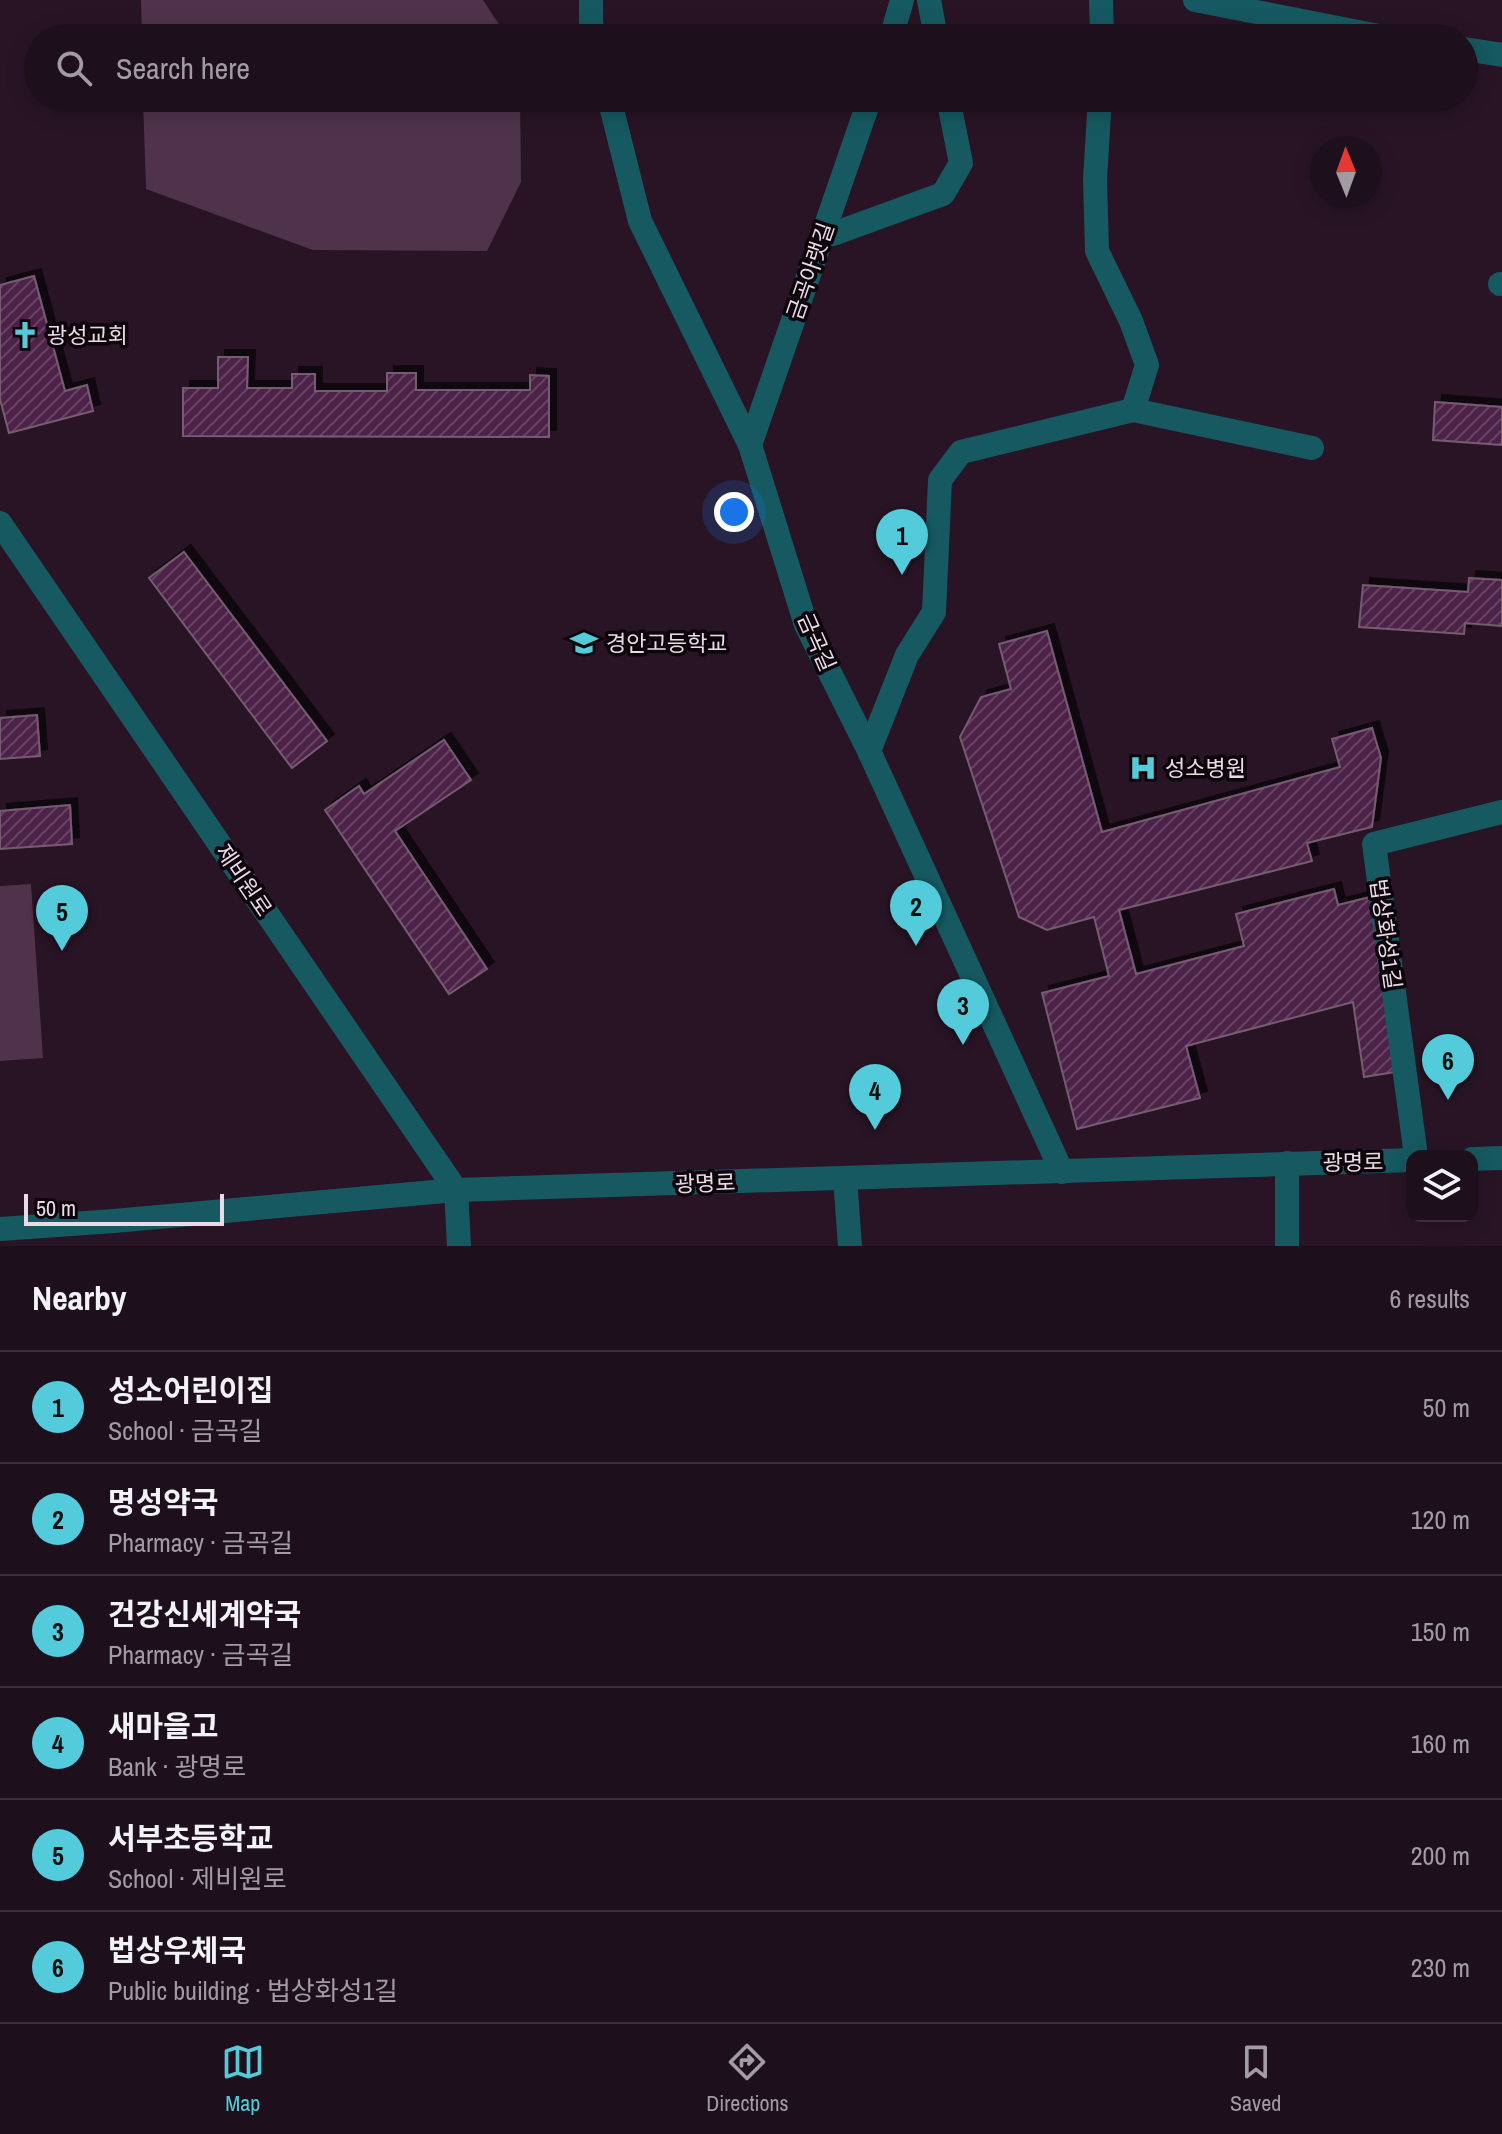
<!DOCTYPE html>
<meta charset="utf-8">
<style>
:root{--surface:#1e0f1c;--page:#2b1d29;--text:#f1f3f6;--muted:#a19ca3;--line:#3c2f3b;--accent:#53cbdb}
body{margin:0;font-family:"Archivo Narrow","Noto Sans KR",sans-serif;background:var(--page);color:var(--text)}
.controls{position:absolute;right:24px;bottom:24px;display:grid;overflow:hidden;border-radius:16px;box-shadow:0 4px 20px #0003}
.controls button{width:72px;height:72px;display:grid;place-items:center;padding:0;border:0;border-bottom:2px solid var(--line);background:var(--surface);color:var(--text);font:40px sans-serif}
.compass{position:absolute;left:1310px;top:136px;width:72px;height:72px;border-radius:50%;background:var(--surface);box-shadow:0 4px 20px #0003;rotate:359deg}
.scale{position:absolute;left:24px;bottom:20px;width:200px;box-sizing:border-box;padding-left:8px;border:4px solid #e9dbe6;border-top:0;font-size:22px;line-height:28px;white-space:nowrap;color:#e9dbe6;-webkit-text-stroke:6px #0c040a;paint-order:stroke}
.you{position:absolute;left:734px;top:512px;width:28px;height:28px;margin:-20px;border:6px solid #fff;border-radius:50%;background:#1a73e8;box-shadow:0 0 0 12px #1a73e833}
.badge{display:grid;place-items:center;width:52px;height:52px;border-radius:50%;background:var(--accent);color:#111;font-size:26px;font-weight:700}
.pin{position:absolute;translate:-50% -66px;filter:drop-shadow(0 2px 4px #0008)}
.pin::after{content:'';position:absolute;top:42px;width:28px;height:24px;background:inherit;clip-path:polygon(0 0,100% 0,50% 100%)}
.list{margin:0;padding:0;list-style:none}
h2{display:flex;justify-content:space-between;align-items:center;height:104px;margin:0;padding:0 32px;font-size:34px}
h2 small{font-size:26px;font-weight:400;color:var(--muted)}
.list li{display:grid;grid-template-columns:52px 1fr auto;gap:24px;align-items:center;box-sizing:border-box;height:112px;padding:0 32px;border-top:2px solid var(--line)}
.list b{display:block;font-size:30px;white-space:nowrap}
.list p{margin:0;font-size:26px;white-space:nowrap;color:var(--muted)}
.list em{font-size:26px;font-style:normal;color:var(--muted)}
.icon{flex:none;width:44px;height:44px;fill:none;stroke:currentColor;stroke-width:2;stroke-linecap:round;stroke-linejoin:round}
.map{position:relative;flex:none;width:1502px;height:1246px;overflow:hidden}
.search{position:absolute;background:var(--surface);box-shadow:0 4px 20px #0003;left:24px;right:24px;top:24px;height:88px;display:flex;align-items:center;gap:20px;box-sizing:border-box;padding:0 28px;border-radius:44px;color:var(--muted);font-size:30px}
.sheet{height:776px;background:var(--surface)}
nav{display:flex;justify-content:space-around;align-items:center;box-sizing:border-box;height:112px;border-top:2px solid var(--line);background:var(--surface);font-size:22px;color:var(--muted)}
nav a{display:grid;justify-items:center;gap:4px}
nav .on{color:var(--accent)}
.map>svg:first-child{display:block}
</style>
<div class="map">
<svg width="1502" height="1246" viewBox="0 0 1502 1246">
<defs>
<pattern id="building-hatch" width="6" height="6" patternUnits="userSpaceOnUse" patternTransform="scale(2)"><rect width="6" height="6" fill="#4e2349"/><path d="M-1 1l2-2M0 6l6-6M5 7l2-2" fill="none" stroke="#684263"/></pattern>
<filter id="shadow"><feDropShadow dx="7" dy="-7" stdDeviation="0" flood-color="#0009"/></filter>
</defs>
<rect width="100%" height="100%" fill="#281425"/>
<g fill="#4f334b">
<path d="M141,0H483L508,38H142Z"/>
<path d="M143,98H520L521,182L487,251L313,250L146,189Z"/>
<path d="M31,884L43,1058L0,1061V886Z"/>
</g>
<g fill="url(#building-hatch)" stroke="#745c70" stroke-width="2" filter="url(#shadow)">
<path d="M34,276L65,391L87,385L93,411L9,433L0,399V285Z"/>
<path d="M218,357H248L247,388H292V374H315V391H387V373H416V390H530V375L549,376V437L183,436V388H218Z"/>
<path d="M1435,402L1502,407V445L1433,440Z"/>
<path d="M184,552L327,741L292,768L149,578Z"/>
<path d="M1469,578L1502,580V626L1465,623L1464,634L1359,627L1363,585L1468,592Z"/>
<path d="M1047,631L1102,832L1340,767L1332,739L1372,728L1381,758L1372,827L1307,843L1312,861L1119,910L1136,974L1244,946L1236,914L1334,889L1338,905L1370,897L1395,1072L1364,1077L1353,1002L1186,1046L1200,1098L1077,1129L1042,993L1109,976L1094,917L1047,930L1019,917L960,737L981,697L1011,689L999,644Z"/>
<path d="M37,715L40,756L0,759V718Z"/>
<path d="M444,740L471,780L395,831L487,969L449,994L325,810L359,786L364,794Z"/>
<path d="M70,805L72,844L0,849V811Z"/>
</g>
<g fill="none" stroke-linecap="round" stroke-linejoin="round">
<g stroke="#165961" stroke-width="24">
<path d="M591,0V22L594,38"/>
<path d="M929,0L936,38"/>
<path d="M1101,0L1102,38"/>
<path d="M1195,0L1389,38"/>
<path d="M891,38L902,0"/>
<path d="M1464,49L1502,55"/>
<path d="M609,98L640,221L750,445L806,625L869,751L1062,1172"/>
<path d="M1100,98L1095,179L1097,251L1131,321L1147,365L1133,410"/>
<path d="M833,234L943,194L961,163L948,98"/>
<path d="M1500,284H1502"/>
<path d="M750,445L870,98"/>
<path d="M0,523L456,1190L459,1246"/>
<path d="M869,751L907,655L934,612L940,480L961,452L1133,410L1312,448"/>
<path d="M1416,1156L1374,844L1502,812"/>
<path d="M1472,1159L1502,1158"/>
<path d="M845,1178L850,1246"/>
<path d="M0,1229L114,1221L456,1190L1412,1160"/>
<path d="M1287,1246V1163"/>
</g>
</g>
<defs>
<g id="church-bare" transform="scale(2.16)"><path d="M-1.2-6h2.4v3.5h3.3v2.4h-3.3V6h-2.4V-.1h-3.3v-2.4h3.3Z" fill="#53cbdb" stroke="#0c040a" stroke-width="2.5" paint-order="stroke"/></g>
<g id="school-bare" transform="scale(2.16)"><path d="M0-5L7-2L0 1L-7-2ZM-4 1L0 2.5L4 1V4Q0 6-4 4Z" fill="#53cbdb" stroke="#0c040a" stroke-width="2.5" paint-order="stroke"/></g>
<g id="hospital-bare" transform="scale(2.16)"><path d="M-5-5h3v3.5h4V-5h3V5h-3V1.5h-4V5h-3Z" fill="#53cbdb" stroke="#0c040a" stroke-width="2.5" paint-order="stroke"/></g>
</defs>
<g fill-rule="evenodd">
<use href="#church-bare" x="25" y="335"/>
<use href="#school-bare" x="584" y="643"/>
<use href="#hospital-bare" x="1143" y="768"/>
</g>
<g text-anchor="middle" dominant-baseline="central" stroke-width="7" stroke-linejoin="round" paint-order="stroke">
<g font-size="22" fill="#e9dbe6" stroke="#0c040a">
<text transform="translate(810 271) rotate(-71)">금곡아랫길</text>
<text transform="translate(817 642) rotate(66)">금곡길</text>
<text transform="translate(244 880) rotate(56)">제비원로</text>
<text transform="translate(1386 934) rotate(82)">법상화성1길</text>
<text transform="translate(1353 1162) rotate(-1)">광명로</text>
<text transform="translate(705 1183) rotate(-2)">광명로</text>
</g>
<g font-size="22" fill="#e9dbe6" stroke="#0c040a" text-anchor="start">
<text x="47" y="335">광성교회</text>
<text x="606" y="643">경안고등학교</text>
<text x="1165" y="768">성소병원</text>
</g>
</g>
</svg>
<div class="controls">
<button><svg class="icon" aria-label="layers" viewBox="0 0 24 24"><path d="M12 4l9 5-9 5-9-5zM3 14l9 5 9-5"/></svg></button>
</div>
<svg class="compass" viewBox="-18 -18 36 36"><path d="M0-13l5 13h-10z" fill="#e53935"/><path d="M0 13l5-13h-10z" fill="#a19ca3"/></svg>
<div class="scale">50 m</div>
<div class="you"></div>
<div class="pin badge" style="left:902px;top:575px">1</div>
<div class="pin badge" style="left:916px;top:946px">2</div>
<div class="pin badge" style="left:963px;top:1045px">3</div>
<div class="pin badge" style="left:875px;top:1130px">4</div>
<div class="pin badge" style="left:62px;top:951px">5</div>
<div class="pin badge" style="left:1448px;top:1100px">6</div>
<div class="search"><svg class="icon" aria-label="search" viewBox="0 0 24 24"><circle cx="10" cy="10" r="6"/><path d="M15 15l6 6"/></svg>Search here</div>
</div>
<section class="sheet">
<h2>Nearby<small>6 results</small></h2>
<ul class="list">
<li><span class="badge">1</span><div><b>성소어린이집</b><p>School · 금곡길</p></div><em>50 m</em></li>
<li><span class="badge">2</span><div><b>명성약국</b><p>Pharmacy · 금곡길</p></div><em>120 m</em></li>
<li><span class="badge">3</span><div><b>건강신세계약국</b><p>Pharmacy · 금곡길</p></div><em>150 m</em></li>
<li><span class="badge">4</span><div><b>새마을고</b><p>Bank · 광명로</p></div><em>160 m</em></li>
<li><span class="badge">5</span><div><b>서부초등학교</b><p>School · 제비원로</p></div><em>200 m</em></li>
<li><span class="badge">6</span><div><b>법상우체국</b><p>Public building · 법상화성1길</p></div><em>230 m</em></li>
</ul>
</section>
<nav>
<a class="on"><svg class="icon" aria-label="map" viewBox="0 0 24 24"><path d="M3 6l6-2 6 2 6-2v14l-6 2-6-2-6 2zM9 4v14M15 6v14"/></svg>Map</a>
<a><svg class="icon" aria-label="directions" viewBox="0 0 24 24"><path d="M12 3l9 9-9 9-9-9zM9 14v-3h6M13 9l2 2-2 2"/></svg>Directions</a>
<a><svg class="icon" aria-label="saved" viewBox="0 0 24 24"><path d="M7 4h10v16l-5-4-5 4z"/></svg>Saved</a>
</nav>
